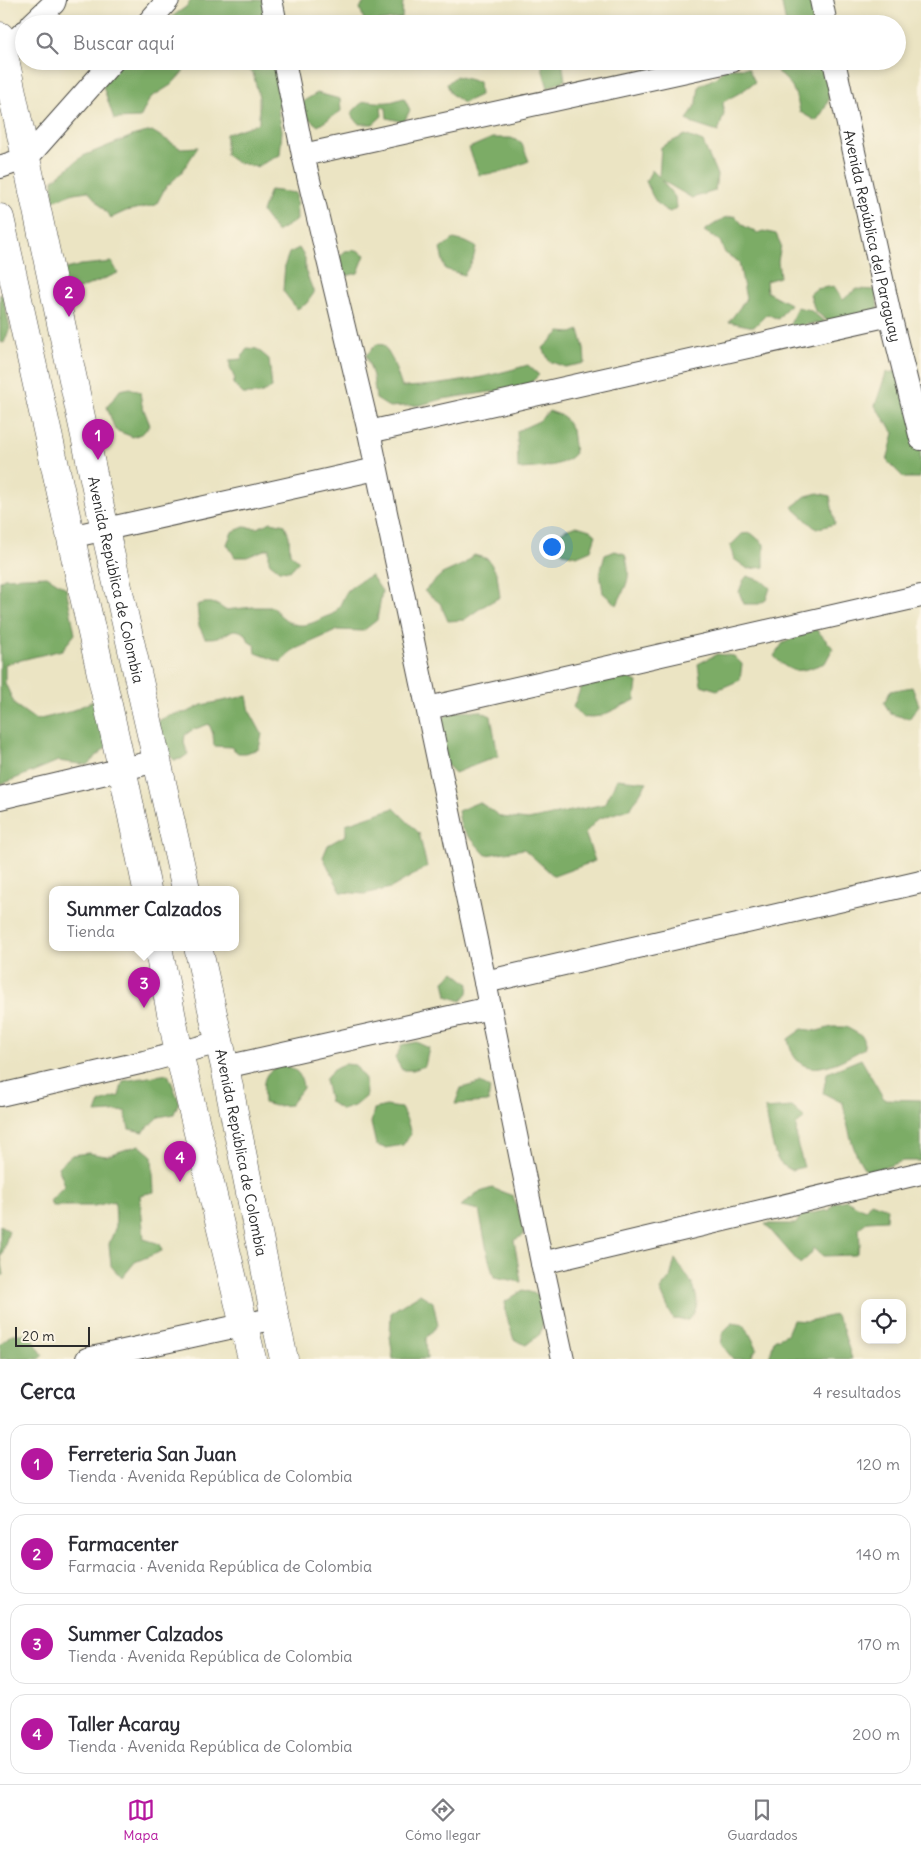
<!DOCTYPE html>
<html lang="es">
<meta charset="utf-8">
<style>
:root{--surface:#fff;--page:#f2f2f3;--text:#2b2b33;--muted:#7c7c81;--line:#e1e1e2;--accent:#b5179e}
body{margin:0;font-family:Delius,sans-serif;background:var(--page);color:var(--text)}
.controls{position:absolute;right:15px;bottom:15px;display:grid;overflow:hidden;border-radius:10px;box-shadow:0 2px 8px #0003}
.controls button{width:45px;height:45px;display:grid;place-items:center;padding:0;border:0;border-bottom:1px solid var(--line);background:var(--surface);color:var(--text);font:25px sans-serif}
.scale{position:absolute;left:15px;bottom:12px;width:75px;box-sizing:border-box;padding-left:5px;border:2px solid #2b2b2b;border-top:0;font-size:14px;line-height:18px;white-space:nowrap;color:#2b2b2b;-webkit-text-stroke:4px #fcf5e5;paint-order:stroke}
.you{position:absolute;left:551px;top:546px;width:18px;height:18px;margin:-12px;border:4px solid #fff;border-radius:50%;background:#1a73e8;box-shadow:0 0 0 8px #1a73e833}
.badge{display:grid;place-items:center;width:32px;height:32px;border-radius:50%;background:var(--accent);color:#fff;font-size:16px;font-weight:700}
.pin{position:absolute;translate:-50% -41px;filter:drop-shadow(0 1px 2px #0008)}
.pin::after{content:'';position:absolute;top:26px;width:18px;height:15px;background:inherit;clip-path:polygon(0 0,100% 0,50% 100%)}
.popup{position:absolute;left:49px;top:886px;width:190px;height:65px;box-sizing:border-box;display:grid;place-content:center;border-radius:10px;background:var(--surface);filter:drop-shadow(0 1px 4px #0005);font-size:16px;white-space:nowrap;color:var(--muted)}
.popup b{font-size:19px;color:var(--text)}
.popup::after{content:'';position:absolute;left:50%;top:100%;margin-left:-10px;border:10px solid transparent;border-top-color:var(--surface)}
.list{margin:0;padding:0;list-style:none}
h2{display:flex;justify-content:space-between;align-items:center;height:65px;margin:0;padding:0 20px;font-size:21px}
h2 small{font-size:16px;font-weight:400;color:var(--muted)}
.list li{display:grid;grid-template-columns:32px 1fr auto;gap:15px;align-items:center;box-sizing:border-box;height:80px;margin:0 10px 10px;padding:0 10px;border:1px solid var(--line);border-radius:15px}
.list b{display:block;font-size:19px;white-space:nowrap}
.list p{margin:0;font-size:16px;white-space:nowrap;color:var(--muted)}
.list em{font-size:16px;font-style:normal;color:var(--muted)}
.icon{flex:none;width:28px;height:28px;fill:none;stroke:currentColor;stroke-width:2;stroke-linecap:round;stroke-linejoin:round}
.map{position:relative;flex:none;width:921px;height:1359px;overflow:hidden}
.search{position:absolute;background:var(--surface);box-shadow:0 2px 8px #0003;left:15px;right:15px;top:15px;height:55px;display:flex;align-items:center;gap:12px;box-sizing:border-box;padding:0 18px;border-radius:28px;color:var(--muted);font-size:19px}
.sheet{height:425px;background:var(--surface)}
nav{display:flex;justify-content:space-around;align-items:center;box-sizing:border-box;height:70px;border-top:1px solid var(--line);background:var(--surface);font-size:14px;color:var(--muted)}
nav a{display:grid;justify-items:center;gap:2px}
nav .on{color:var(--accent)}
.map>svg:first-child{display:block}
</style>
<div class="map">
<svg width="921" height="1359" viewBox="0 0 921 1359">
<rect width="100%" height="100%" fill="#fcf5e5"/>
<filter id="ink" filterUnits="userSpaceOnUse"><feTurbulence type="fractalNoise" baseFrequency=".02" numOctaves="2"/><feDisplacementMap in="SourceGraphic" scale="10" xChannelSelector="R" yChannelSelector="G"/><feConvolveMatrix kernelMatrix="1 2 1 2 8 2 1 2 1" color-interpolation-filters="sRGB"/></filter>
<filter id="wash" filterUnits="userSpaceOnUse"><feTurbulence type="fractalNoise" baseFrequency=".0096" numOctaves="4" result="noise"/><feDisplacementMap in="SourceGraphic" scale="20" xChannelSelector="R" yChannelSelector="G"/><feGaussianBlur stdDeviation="1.12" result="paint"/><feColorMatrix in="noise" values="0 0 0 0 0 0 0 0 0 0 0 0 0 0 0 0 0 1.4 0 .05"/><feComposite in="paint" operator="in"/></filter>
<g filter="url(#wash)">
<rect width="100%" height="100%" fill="#ebe4c3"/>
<g fill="#7bac66" stroke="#536c48">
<path d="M191,0H266L271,24H161L186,7Z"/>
<path d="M366,0H403L402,18L365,23L360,8Z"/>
<path d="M781,0H815L812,24H786Z"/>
<path d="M119,61H188L182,73L171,85L150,98L140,118L114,119L103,86Z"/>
<path d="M235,61H277L281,95L278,110L282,130L280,155L256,167L236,162L226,155V134L259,123V97L253,73Z"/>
<path d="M543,61H562L565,80L548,88L542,68Z"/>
<path d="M788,61H819C831,86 835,98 816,121L800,112C796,93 793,84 777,72Z"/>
<path d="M725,68H748L755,82L741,92L723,102L724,114L718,132L693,124L687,120L697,102L699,86L715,78Z"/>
<path d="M456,76L479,82L480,95L463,103L451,94L447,84Z"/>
<path d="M317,93L340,99L341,111L318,126L306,116L302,102Z"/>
<path d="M404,98L410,110L404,122L387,118L386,108L381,107L382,116L373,124H359L351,114C367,94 367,104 388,102C393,102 399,99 404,98Z"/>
<path d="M152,131L180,148L198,147L181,173L165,188L156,205L126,211L111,218L88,191L74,193L53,201V180L83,156L135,135Z"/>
<path d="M685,135L703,142L717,175L715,191L692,198L661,180L675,197L676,208L670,212C655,206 652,195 646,181L652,170L659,177L661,147Z"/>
<path d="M492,138H511L521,142L529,161L502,172L479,175L469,148Z"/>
<path d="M270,190L296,193L297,220L277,232L262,212Z"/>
<path d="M735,216L744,226L758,233L763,231L776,234L781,245L778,261L780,277L766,281L767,292L790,304L778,319L767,314L754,327L729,322L746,299L739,262L725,253L720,241L704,231L724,218Z"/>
<path d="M454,239L466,242L476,247L473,260L464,275L445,269L440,249Z"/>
<path d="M299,248L305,258V270L314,293L306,304L297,309L283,291L285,264L289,253Z"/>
<path d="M357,250L365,255L358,273L337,278L334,264L345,251Z"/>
<path d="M112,262L118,273L65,295L59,271L81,265Z"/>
<path d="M834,286L843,300L856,289L876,290L878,311L834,326L815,311L810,294L816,289Z"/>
<path d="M0,294L3,296L10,328L4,343L0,342Z"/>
<path d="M797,307L810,310L825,322L789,327Z"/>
<path d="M579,330L584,348L585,363L565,367L549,361L543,348L560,332L572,333Z"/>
<path d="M377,344L384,345L393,361L402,387C445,386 488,377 528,365L539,375L523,390L490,392L443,399L420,405L389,407L376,399L373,376L366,355Z"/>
<path d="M247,348L257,349L269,359L272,388L260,394H243L233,384L235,379L230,368V360L241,359Z"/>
<path d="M899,371L921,412L920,478H904L887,461L894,433L875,406L886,373Z"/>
<path d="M130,388L140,392L142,405L150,425L143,433L133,437L115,430L107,407L120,390Z"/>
<path d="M549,411L563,416L572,430L575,453C563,468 536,468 518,469L517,431L539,421Z"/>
<path d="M818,493L830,496L835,524L816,529L792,507L806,496Z"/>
<path d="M271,522L285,525L289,536L290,553L299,561L290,571L279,570L269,562V548L247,557H235L227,544L232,532L244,527L257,528Z"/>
<path d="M577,526L590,530L596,535L591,550L577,556L563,553L550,541L565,530Z"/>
<path d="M751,533L764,544V567L748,569L734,559L730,546L742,534Z"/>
<path d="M615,551L625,554C632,580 627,582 617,605L603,593L600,573L605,555Z"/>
<path d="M474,555L488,559L497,574L500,597L482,607L464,620L448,621L440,603L424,591L442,574L464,564Z"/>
<path d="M371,575L382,591L377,620L363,631L338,630L291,651L281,662L256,653L255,645L249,642L246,634C230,625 232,634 218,637C214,638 209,638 205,638L199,626L197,605C209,601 215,602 225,610L253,607H273C289,627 301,630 323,618C327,616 332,615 334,613C341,607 343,596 348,590C355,584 363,579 371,575Z"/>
<path d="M47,576L66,588L75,634L62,650L5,664V683L15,705L36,720L69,712L93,701L101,722L107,746L87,765L58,761L0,785V581L4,578Z"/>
<path d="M747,576L762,581L770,588L766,600L759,604H744L739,592L743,581Z"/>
<path d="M816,629L833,648L825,663C802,671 792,677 774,656L783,643Z"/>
<path d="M717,654L734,656L742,664L740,680L717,690L701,685L698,664Z"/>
<path d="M626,677L637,682L635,700L601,716L583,718L573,707L581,688L598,678Z"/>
<path d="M912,687L919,705L909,719L891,714L884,703L890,691Z"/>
<path d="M247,696L250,712L262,734L259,749L245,753H238L231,747L214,746L213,734L209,724L192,730L185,735L184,743L188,754L181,759L174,760L159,743L158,721L170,715L188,712L202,705Z"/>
<path d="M480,711L491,716L498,756L455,773L439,757L436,722L452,712Z"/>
<path d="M617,779L647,782L631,808L598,819L585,833L595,861L554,876L524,849L486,855L461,828L458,811L479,802L501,817L528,820L605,804Z"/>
<path d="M394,808L419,833L427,867L391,888L364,894L341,892L323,857L328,845L346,835V824Z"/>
<path d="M454,972L469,984L468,993L461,1001L447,996L444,981Z"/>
<path d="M832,1027H846L862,1036L865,1048C838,1063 797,1087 788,1039L802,1029L817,1031Z"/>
<path d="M416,1042L429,1048L425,1066L413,1070H402L395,1058L402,1045Z"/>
<path d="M861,1059L884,1099L921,1100V1161H903L868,1173C852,1155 848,1127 843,1103L823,1093L827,1073Z"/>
<path d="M345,1064L355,1065L365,1079L366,1096L354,1106L342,1110L330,1102L325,1080L333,1070Z"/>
<path d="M282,1065C296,1068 302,1074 303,1088L290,1105L275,1106L264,1103C263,1083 261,1072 282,1065Z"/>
<path d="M168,1074L179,1101L174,1114L159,1117L143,1132L129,1129L125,1111L96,1113L100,1102L119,1096L123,1081Z"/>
<path d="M480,1083L490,1088L488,1102L455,1104L461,1088Z"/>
<path d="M386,1106L401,1108L407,1120L411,1134L403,1145L385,1148L376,1145L371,1123L374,1109Z"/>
<path d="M792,1107L805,1118L796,1125L797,1143L804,1167L791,1170C788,1168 784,1166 781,1164C772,1155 769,1123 765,1109Z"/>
<path d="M139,1145L152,1156L154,1192L140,1195L144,1239L160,1244L162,1251L135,1262L122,1278L111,1266L109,1244L116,1226L115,1201L94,1206H52L50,1201L65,1185L58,1167L72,1155L88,1153L106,1156Z"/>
<path d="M492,1188L513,1196L521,1219L524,1235L514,1240L521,1282L494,1277L488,1256L479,1210L461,1206L477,1193Z"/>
<path d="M846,1200L865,1210L871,1202L887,1208L886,1220L868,1221L859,1228L860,1245L856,1255L823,1256L814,1248L810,1255L800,1264L765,1224H796L801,1215L830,1210L834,1203Z"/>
<path d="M0,1225L9,1231L1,1258L4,1275H0Z"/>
<path d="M675,1259C688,1277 709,1301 688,1320L673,1319L660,1290L670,1278Z"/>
<path d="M523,1290L539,1295L544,1318L540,1334L526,1345L514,1340L506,1314L505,1302Z"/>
<path d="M420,1294L433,1302L438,1325L426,1338L427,1359H393L390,1336L391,1312Z"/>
<path d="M835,1315L841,1324L852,1359H769L774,1340L787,1334L793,1320L808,1321Z"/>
<path d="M732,1323L745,1325L757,1348L750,1359H733L721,1344L723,1332Z"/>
<path d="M12,1334H29L43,1355L39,1359H0V1344Z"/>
</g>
</g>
<g filter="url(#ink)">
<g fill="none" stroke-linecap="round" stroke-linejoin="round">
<g stroke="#484742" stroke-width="24">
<g id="street">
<path d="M271,0L276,24"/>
<path d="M821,0L826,24"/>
<path d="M32,24L54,3L55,0"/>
<path d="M147,24L168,0"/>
<path d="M0,52L4,51L24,32"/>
<path d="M284,61L303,155L369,432L485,982L542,1263L563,1359"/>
<path id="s1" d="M834,61L890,315L921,439"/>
<path d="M303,155L732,61"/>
<path d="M0,167L27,158L113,61"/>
<path d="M369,432L890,315"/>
<path d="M70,537L376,469"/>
<path d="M428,708L921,596"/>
<path d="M0,798L157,761"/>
<path d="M485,982L921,882"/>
<path d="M225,1067L490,1008"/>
<path d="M0,1095L144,1062L220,1042"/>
<path d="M542,1263L921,1173"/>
<path d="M87,1359L275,1318"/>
</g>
</g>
<g stroke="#484742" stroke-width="29">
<g id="secondary">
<path id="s2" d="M0,36L105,530L186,889"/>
<path d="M0,218L122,768L147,889"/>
<path d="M158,947L179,1053L252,1359"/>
<path id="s3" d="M198,947L225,1067L275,1318L284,1359"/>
</g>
</g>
<use href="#street" stroke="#fff" stroke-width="22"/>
<use href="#secondary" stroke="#fff" stroke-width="28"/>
</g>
</g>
<g text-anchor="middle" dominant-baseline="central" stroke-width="4" stroke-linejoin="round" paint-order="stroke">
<g font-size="15" fill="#2b2b2b" stroke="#fcf5e5">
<text stroke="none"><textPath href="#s1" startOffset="179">Avenida República del Paraguay</textPath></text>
<text stroke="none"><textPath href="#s2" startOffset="556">Avenida República de Colombia</textPath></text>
<text stroke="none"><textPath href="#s3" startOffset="210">Avenida República de Colombia</textPath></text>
</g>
</g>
</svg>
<div class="controls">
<button><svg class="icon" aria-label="locate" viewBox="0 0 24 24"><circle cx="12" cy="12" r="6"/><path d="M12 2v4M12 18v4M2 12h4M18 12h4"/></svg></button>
</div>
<div class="scale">20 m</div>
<div class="you"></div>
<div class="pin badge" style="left:98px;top:460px">1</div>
<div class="pin badge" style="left:69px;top:317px">2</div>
<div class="pin badge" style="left:144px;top:1008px">3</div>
<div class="popup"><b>Summer Calzados</b>Tienda</div>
<div class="pin badge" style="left:180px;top:1182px">4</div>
<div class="search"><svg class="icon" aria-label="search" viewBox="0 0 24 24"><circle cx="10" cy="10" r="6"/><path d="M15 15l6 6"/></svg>Buscar aquí</div>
</div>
<section class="sheet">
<h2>Cerca<small>4 resultados</small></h2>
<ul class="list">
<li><span class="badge">1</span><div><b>Ferreteria San Juan</b><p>Tienda · Avenida República de Colombia</p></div><em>120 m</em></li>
<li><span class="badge">2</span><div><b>Farmacenter</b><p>Farmacia · Avenida República de Colombia</p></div><em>140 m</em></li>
<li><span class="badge">3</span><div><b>Summer Calzados</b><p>Tienda · Avenida República de Colombia</p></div><em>170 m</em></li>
<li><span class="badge">4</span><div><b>Taller Acaray</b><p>Tienda · Avenida República de Colombia</p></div><em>200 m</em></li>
</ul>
</section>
<nav>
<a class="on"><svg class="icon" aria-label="map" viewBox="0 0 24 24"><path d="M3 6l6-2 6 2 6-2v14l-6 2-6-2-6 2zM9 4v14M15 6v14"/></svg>Mapa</a>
<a><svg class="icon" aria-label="directions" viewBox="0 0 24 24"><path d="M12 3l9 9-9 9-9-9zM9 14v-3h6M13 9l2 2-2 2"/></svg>Cómo llegar</a>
<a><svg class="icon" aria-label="saved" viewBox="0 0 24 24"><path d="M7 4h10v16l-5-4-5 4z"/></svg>Guardados</a>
</nav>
